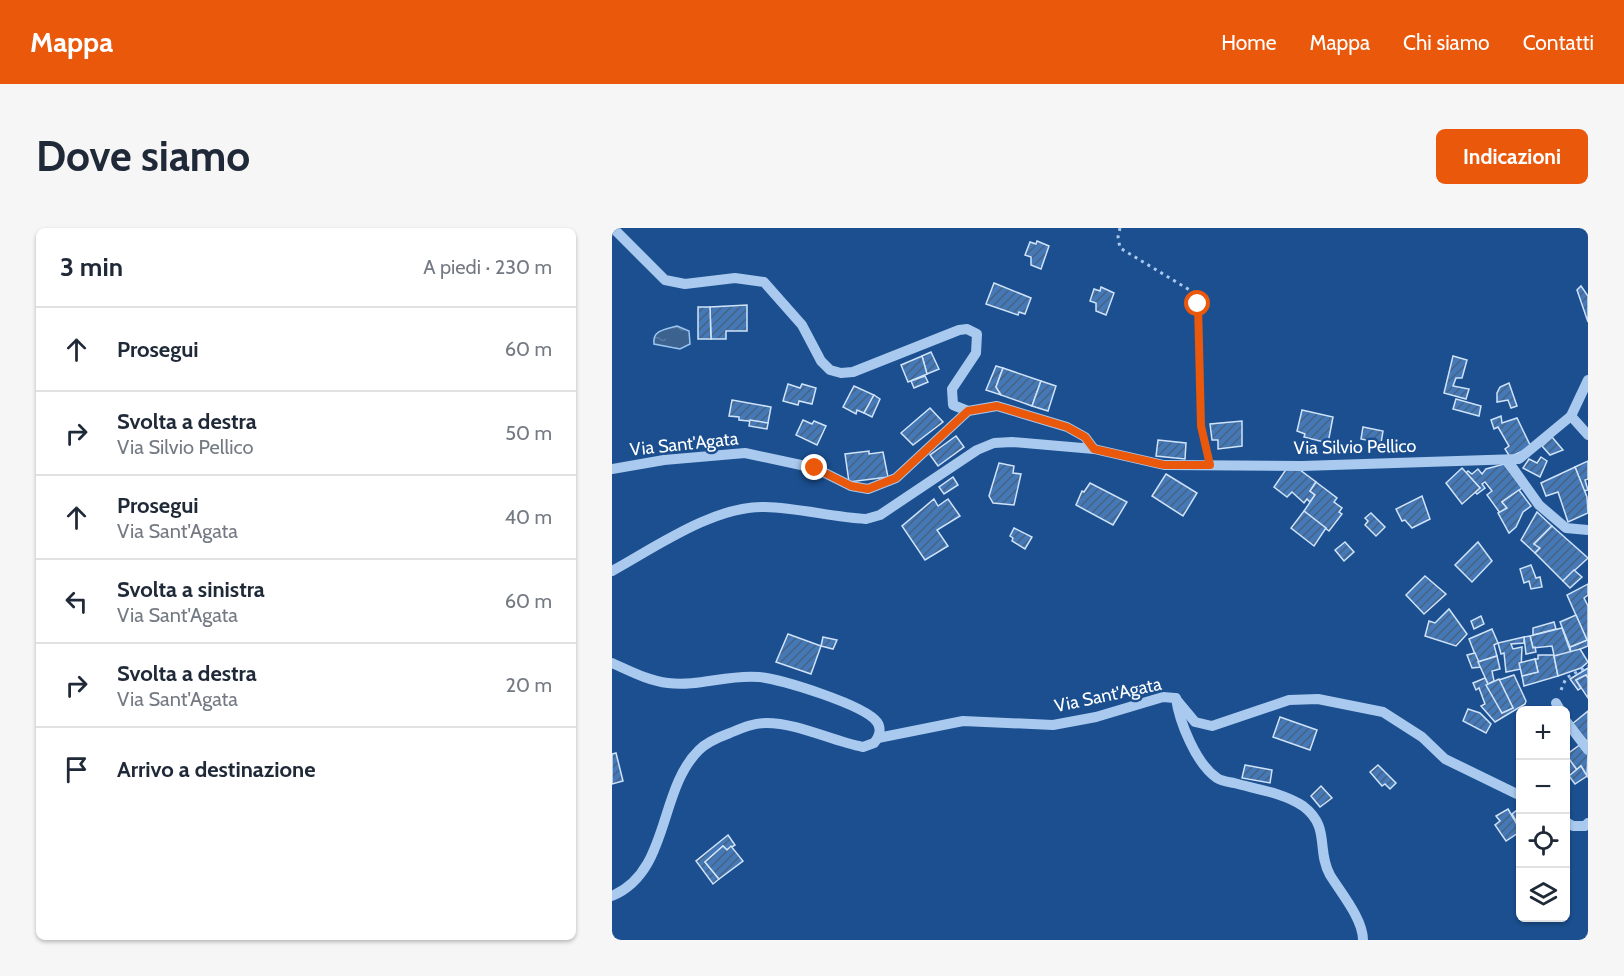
<!DOCTYPE html>
<html lang="it">
<meta charset="utf-8">
<style>
:root{--surface:#fff;--page:#f6f6f7;--text:#1f2937;--muted:#747a83;--line:#e0e1e3;--accent:#ea580c}
body{margin:0;font-family:Cabin,sans-serif;background:var(--page);color:var(--text)}
.controls{position:absolute;right:18px;bottom:18px;display:grid;overflow:hidden;border-radius:9px;box-shadow:0 2px 4px #0004}
.controls button{width:54px;height:54px;display:grid;place-items:center;padding:0;border:0;border-bottom:2px solid var(--line);background:var(--surface);color:var(--text);font:30px sans-serif}
.stop{position:absolute;width:18px;height:18px;margin:-14px;border:4px solid #ea580c;border-radius:50%;background:#fff}
.stop.end{background:#ea580c;border-color:#fff;box-shadow:0 2px 6px #0008}
.list{margin:0;padding:0;list-style:none}
h2{display:flex;justify-content:space-between;align-items:center;height:78px;margin:0;padding:0 24px;font-size:26px}
h2 small{font-size:20px;font-weight:400;color:var(--muted)}
.list li{display:grid;grid-template-columns:39px 1fr auto;gap:18px;align-items:center;box-sizing:border-box;height:84px;padding:0 24px;border-top:2px solid var(--line)}
.list b{display:block;font-size:22px;white-space:nowrap}
.list p{margin:0;font-size:20px;white-space:nowrap;color:var(--muted)}
.list em{font-size:20px;font-style:normal;color:var(--muted)}
.icon{flex:none;width:33px;height:33px;fill:none;stroke:currentColor;stroke-width:2;stroke-linecap:round;stroke-linejoin:round}
.map{position:relative;flex:none;width:976px;height:712px;overflow:hidden;border-radius:9px}
header{display:flex;align-items:center;gap:36px;box-sizing:border-box;height:84px;padding:0 30px;background:var(--accent);color:#fff}
header strong{font-size:28px}
nav{display:flex;gap:33px;margin-inline-start:auto;font-size:21px}
.intro{display:flex;align-items:center;justify-content:space-between;box-sizing:border-box;height:144px;padding:0 36px}
h1{margin:0;font-size:42px}
.button{padding:15px 27px;border-radius:9px;background:var(--accent);color:#fff;font-size:21px;font-weight:700}
main{display:flex;gap:36px;padding:0 36px}
aside{flex:1;background:var(--surface);border-radius:9px;box-shadow:0 2px 4px #0004}
.map>svg:first-child{display:block}
</style>
<header>
<strong>Mappa</strong>
<nav><a>Home</a><a>Mappa</a><a>Chi siamo</a><a>Contatti</a></nav>
</header>
<div class="intro"><h1>Dove siamo</h1><a class="button">Indicazioni</a></div>
<main>
<aside>
<h2>3 min<small>A piedi · 230 m</small></h2>
<ul class="list">
<li><svg class="icon" aria-label="ahead" viewBox="0 0 24 24"><path d="M12 20V5M6 11l6-6 6 6"/></svg><div><b>Prosegui</b></div><em>60 m</em></li>
<li><svg class="icon" aria-label="right" viewBox="0 0 24 24"><path d="M7 20v-9h11M14 6l5 5-5 5"/></svg><div><b>Svolta a destra</b><p>Via Silvio Pellico</p></div><em>50 m</em></li>
<li><svg class="icon" aria-label="ahead" viewBox="0 0 24 24"><path d="M12 20V5M6 11l6-6 6 6"/></svg><div><b>Prosegui</b><p>Via Sant'Agata</p></div><em>40 m</em></li>
<li><svg class="icon" aria-label="left" viewBox="0 0 24 24"><path d="M17 20v-9H6M10 6l-5 5 5 5"/></svg><div><b>Svolta a sinistra</b><p>Via Sant'Agata</p></div><em>60 m</em></li>
<li><svg class="icon" aria-label="right" viewBox="0 0 24 24"><path d="M7 20v-9h11M14 6l5 5-5 5"/></svg><div><b>Svolta a destra</b><p>Via Sant'Agata</p></div><em>20 m</em></li>
<li><svg class="icon" aria-label="arrive" viewBox="0 0 24 24"><path d="M6 21V4h12l-3 4 3 4H6"/></svg><div><b>Arrivo a destinazione</b></div></li>
</ul>
</aside>
<div class="map">
<svg width="976" height="712" viewBox="0 0 976 712">
<defs>
<pattern id="water-ripples" width="26" height="14" patternUnits="userSpaceOnUse" patternTransform="scale(1.5)"><rect width="26" height="14" fill="#3c6290"/><path d="M2 4q2-2 4 0t4 0M15 11q2-2 4 0t4 0" fill="none" stroke="#597aa1"/></pattern>
<pattern id="building-hatch" width="6" height="6" patternUnits="userSpaceOnUse" patternTransform="scale(1.5)"><rect width="6" height="6" fill="#4478b7"/><path d="M-1 1l2-2M0 6l6-6M5 7l2-2" fill="none" stroke="#486282"/></pattern>
</defs>
<rect width="100%" height="100%" fill="#1b4f8f"/>
<path fill="url(#water-ripples)" stroke="#9cc4f0" stroke-width="1.5" d="M65,98L77,103L78,116L68,121L42,116C40,102 54,101 65,98Z"/>
<g fill="url(#building-hatch)" stroke="#cfe3fa" stroke-width="1.5">
<path d="M425,13L437,18L429,41L419,37V29L413,27L418,14L424,16Z"/>
<path d="M382,55L419,70L413,86L407,84L406,87L374,76Z"/>
<path d="M969,58L976,68V94L965,62Z"/>
<path d="M489,59L502,65L494,87L484,83V75L478,73L482,61L488,63Z"/>
<path d="M135,77V103H114V111H99L98,79Z"/>
<path d="M86,79H98L99,111H86Z"/>
<path d="M319,124L327,141L315,146L310,128Z"/>
<path d="M310,128L315,146L296,154L289,137Z"/>
<path d="M841,128L855,132L850,150H844L841,158L857,161L854,171L832,165Z"/>
<path d="M384,138L391,140L384,159L389,167L374,162Z"/>
<path d="M391,140L429,153L420,178L389,167L384,159Z"/>
<path d="M313,148L316,154L302,160L299,153Z"/>
<path d="M429,153L444,158L436,183L420,178Z"/>
<path d="M897,155L905,178L899,180L896,172L885,174V165L888,159Z"/>
<path d="M176,156L188,160L190,156L204,160L200,176L187,173L186,177L171,173Z"/>
<path d="M242,158L262,167L252,185L245,182L244,186L231,179Z"/>
<path d="M262,167L268,171L260,189L252,185Z"/>
<path d="M844,171L869,178L867,188L841,181Z"/>
<path d="M120,172L159,179L156,195L127,192V189L117,188Z"/>
<path d="M318,180L331,194L301,217L289,205Z"/>
<path d="M690,182L721,189L716,215L692,209L693,206L685,203Z"/>
<path d="M889,188L890,195L905,190L919,219L898,229L893,221L897,218L886,199L882,201L879,192Z"/>
<path d="M138,192L156,195L155,201L137,198Z"/>
<path d="M191,192L200,196L202,193L214,198L205,217L184,207Z"/>
<path d="M630,193V218L606,221V212H600L598,196Z"/>
<path d="M751,199L771,203L769,215L749,211Z"/>
<path d="M344,208L352,219L326,238L318,227Z"/>
<path d="M940,209L951,222L938,227L930,218Z"/>
<path d="M546,212L574,215L573,231L544,228Z"/>
<path d="M257,223V226L271,224L276,249L237,254L233,226Z"/>
<path d="M929,229L935,233L928,249L911,240L917,231L925,235Z"/>
<path d="M976,233V251L973,252L976,262L972,263L963,239Z"/>
<path d="M387,235L402,238L401,245L409,246L402,277L381,275L377,268Z"/>
<path d="M892,236L910,260L890,274L895,280L888,285L875,267L880,263L873,254L870,256L873,260L865,266L863,264L868,260L854,245L856,243L860,246L866,241L870,246L874,241Z"/>
<path d="M963,239L975,269L976,285L956,294L946,264L934,268L929,255Z"/>
<path d="M675,240L688,242L704,254L698,263L703,267L698,274L695,271L692,275L680,264L675,269L662,259Z"/>
<path d="M850,240L868,260L850,276L834,255Z"/>
<path d="M554,246L585,265L571,288L540,268Z"/>
<path d="M341,249L346,257L332,266L327,259Z"/>
<path d="M704,254L725,270L722,274L730,280L727,284L730,286L717,303L692,283L703,267L698,263Z"/>
<path d="M478,255L515,274L501,297L464,277L470,263L472,264Z"/>
<path d="M907,262L919,278L911,284L904,299L897,305L886,285L895,280L890,274Z"/>
<path d="M810,268L818,291L800,300L793,292L790,293L784,281Z"/>
<path d="M322,271L326,278L336,271L348,288L325,302L336,318L313,332L290,298Z"/>
<path d="M692,283L714,300L702,318L679,300Z"/>
<path d="M925,284L940,298L922,316L928,320L923,325L909,312Z"/>
<path d="M759,285L773,299L764,308L753,297L756,293L753,290Z"/>
<path d="M940,298L976,330L951,353L923,325L928,320L922,316Z"/>
<path d="M402,300L420,309L413,321L400,313L401,310L398,308Z"/>
<path d="M733,314L742,324L732,333L723,322Z"/>
<path d="M866,314L880,333L860,354L843,337Z"/>
<path d="M919,337L924,350L928,349L930,359L919,361L917,353L912,355L908,341Z"/>
<path d="M962,342L970,349L958,360L951,353Z"/>
<path d="M813,348L834,366L812,386L794,367Z"/>
<path d="M976,356V367L972,370L976,378V418L959,425L958,419L975,412L955,367Z"/>
<path d="M837,381L855,406L844,418L813,408L817,393L823,395Z"/>
<path d="M964,387L975,412L958,419L948,394Z"/>
<path d="M869,388L872,396L862,401L859,393Z"/>
<path d="M942,394L944,401L921,407V400Z"/>
<path d="M950,400L959,425L942,428L946,448L912,458L910,448L926,444L923,431H926V427H942L940,418L921,420L918,408Z"/>
<path d="M880,401L886,415L882,417L885,428L866,434L857,411Z"/>
<path d="M176,406L209,418L199,446L164,434Z"/>
<path d="M918,408L921,420L923,419L924,424L914,426L912,409Z"/>
<path d="M211,409L225,412L221,421L209,418Z"/>
<path d="M912,409V415L899,416L901,421L910,419L909,441L894,444L892,425L889,426L886,415Z"/>
<path d="M968,421L976,434L969,440L946,448L942,428Z"/>
<path d="M863,425L869,439L860,440L855,427Z"/>
<path d="M885,428L888,441L880,443L882,453L876,456L866,434Z"/>
<path d="M923,431L926,444L910,448L907,435Z"/>
<path d="M976,440V450L974,447L964,452L969,460L966,462L958,451Z"/>
<path d="M902,447L914,473L913,476L883,494L869,478L873,476L867,460L864,462L861,455L873,450L890,485L901,480L887,452Z"/>
<path d="M974,447L976,450V470L964,452Z"/>
<path d="M887,451L901,480L890,485L874,457Z"/>
<path d="M856,481L868,485L879,496L874,505L851,493Z"/>
<path d="M976,483V514L959,497Z"/>
<path d="M668,489L705,502L698,522L661,509Z"/>
<path d="M969,516L976,525L975,548L969,538L965,542L954,527Z"/>
<path d="M4,525L11,553L0,556V526Z"/>
<path d="M955,528L965,542L957,548L954,543Z"/>
<path d="M633,537L660,542L658,555L630,550Z"/>
<path d="M766,537L784,555L778,561L773,556L770,558L758,544Z"/>
<path d="M969,538L975,548L963,556L957,548Z"/>
<path d="M709,558L720,570L708,579L699,568Z"/>
<path d="M909,579V601L900,586Z"/>
<path d="M896,581L909,603L894,613L883,597L888,593L884,588Z"/>
<path d="M116,607L123,617L115,622L111,618L93,634L107,651L101,656L84,633Z"/>
<path d="M111,618L115,622L119,618L131,633L107,651L93,634Z"/>
</g>
<g fill="none" stroke-linecap="round" stroke-linejoin="round">
<g stroke="#a9c9ee" stroke-width="3" stroke-dasharray="3 4.5" stroke-linecap="butt">
<path d="M508,0L506,9L508,20L581,64L586,76L589,198L595,224"/>
<path d="M949,462L954,450L976,438"/>
</g>
<g stroke="#a9c9ee" stroke-width="10">
<path d="M1,0L53,52L73,56L123,50L152,54L190,97L209,133L218,142L229,145L241,144L347,102L355,101L365,106L364,125L340,161L341,177L356,183"/>
<path d="M959,188L976,207"/>
<path d="M895,232L927,277L954,300L976,302"/>
<path d="M0,241L52,232L133,225L203,240L239,258L256,261L284,250L356,183L385,178L455,199L473,209L482,221"/>
<path d="M0,343C42,320 103,277 153,279C187,280 220,289 254,291L268,287L365,222L382,215L400,214L482,221L552,237L690,238L907,231L959,188L976,152"/>
<path d="M0,435C18,443 37,453 56,455C86,459 116,446 147,449C169,451 253,477 265,494C270,501 267,509 262,515L251,519C219,513 187,495 154,495C141,495 130,500 118,505C107,509 95,514 87,522C46,562 58,644 0,668"/>
<path d="M564,470C567,493 584,536 605,550C609,553 617,554 622,555C644,561 672,565 691,578C719,599 704,622 718,647C729,665 751,691 751,712"/>
<path d="M944,475L948,482"/>
<path d="M954,493L976,522"/>
<path d="M266,510L351,493L441,497L484,489L551,469L563,470L583,494L600,498L677,472L706,471L771,484L810,509L833,531L909,568"/>
<path d="M954,594L961,598H973L976,595"/>
</g>
</g>
<g fill="none" stroke-linecap="round" stroke-linejoin="round">
<path stroke="#ea580c" stroke-width="8" d="M203,240L239,258L256,261L284,250L356,183L385,178L455,199L473,209L482,221L552,237H598L589,198L586,76"/>
</g>
<g text-anchor="middle" dominant-baseline="central" stroke-width="5" stroke-linejoin="round" paint-order="stroke">
<g font-size="18" fill="#fff" stroke="#1b4f8f">
<text transform="translate(72 216) rotate(-6)">Via Sant'Agata</text>
<text transform="translate(743 219) rotate(-1)">Via Silvio Pellico</text>
<text transform="translate(496 467) rotate(-12)">Via Sant'Agata</text>
</g>
</g>
</svg>
<div class="controls">
<button>+</button>
<button>−</button>
<button><svg class="icon" aria-label="locate" viewBox="0 0 24 24"><circle cx="12" cy="12" r="6"/><path d="M12 2v4M12 18v4M2 12h4M18 12h4"/></svg></button>
<button><svg class="icon" aria-label="layers" viewBox="0 0 24 24"><path d="M12 4l9 5-9 5-9-5zM3 14l9 5 9-5"/></svg></button>
</div>
<div class="stop" style="left:586px;top:76px"></div>
<div class="stop end" style="left:203px;top:240px"></div>
</div>
</main>
